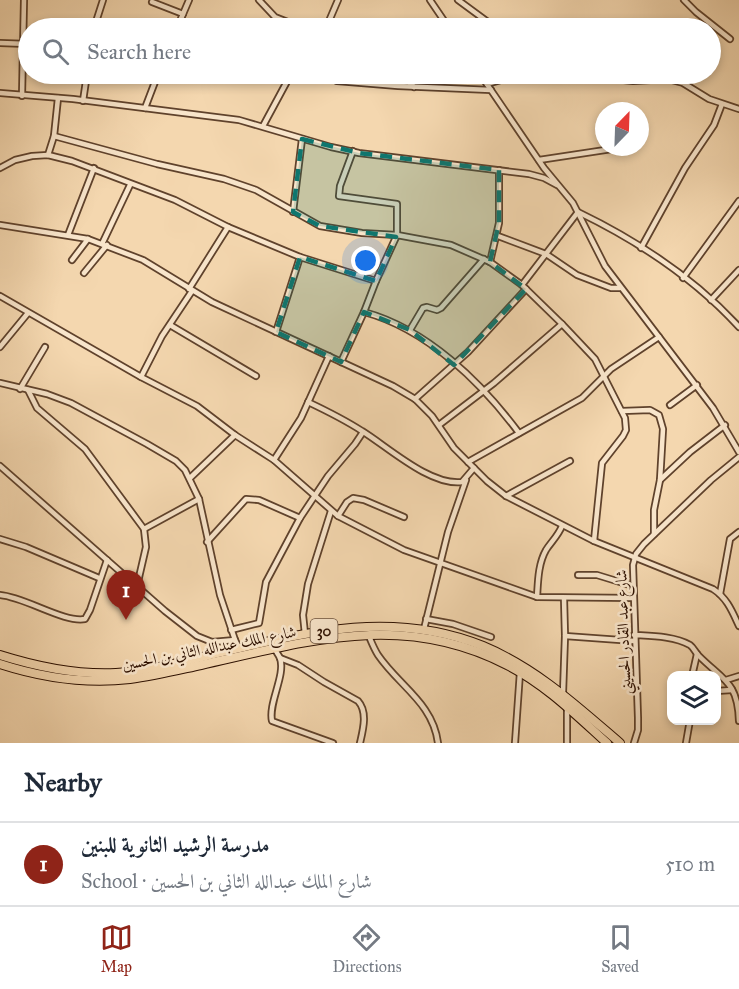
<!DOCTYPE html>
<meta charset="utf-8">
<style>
:root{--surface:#fff;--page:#f6f6f7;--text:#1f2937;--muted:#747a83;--line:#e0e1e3;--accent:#8f2418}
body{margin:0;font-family:"IM FELL Great Primer",Amiri,serif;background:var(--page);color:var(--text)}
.controls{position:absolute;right:18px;bottom:18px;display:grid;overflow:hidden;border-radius:12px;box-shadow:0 3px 9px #0003}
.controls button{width:54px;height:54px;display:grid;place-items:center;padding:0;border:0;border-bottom:2px solid var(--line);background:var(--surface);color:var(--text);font:30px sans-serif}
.compass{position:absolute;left:595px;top:102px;width:54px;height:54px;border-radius:50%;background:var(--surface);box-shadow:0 3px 9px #0003;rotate:23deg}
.you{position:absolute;left:366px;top:261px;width:21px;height:21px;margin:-15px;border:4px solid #fff;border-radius:50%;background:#1a73e8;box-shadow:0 0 0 9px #1a73e833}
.badge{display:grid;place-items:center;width:39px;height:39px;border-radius:50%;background:var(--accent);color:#fff;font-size:20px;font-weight:700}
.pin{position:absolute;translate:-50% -50px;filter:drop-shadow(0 2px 3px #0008)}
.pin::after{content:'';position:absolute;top:32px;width:21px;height:18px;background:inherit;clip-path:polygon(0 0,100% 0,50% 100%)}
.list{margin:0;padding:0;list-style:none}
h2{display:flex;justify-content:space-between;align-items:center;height:78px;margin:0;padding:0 24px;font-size:26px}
h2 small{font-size:20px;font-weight:400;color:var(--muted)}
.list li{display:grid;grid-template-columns:39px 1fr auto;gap:18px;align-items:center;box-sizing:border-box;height:84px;padding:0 24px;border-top:2px solid var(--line)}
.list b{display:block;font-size:22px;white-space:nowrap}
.list p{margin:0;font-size:20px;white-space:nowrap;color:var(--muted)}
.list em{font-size:20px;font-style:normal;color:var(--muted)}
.icon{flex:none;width:33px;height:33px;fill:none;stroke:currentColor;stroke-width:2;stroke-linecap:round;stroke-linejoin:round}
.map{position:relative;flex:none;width:739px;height:743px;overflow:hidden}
.search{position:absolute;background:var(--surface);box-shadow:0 3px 9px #0003;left:18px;right:18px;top:18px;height:66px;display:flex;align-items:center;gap:15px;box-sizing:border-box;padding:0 21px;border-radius:33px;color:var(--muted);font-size:22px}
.sheet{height:162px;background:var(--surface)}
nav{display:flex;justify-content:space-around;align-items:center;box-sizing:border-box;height:84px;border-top:2px solid var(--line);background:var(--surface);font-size:16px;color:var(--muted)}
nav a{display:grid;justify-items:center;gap:3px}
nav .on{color:var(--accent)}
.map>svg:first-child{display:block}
</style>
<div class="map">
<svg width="739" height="743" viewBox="0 0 739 743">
<rect width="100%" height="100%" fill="#f4d7af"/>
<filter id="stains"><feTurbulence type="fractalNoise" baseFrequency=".00333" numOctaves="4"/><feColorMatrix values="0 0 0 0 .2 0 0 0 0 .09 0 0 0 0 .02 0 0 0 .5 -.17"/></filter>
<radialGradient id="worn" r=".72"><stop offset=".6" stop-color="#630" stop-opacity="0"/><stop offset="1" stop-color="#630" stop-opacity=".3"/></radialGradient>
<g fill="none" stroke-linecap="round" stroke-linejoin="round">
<g stroke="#5f422c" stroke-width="8">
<g id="minor">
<path d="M259,0L275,17L303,28"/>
<path d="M430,0L449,28"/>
<path d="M458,0L496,28"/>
<path d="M684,0L696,12L730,39"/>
<path d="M152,2L183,14"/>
<path d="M94,28L103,0"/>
<path d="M177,28L189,0"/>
<path d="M326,28L338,0"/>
<path d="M0,43L28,44"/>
<path d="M400,74L414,87"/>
<path d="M480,74L544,168L573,203L605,266L713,408L739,452"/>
<path d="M579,74L595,77L633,81L668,79L683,83L709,99L739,109"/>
<path d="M337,81L398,86L491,90"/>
<path d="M487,84L521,74"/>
<path d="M0,93L73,99L239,120L331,147L359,153L529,174L544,178L557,185"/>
<path d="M22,96L24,0"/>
<path d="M83,101L87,74"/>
<path d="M145,108L158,74"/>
<path d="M263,126L291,74"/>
<path d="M54,136L157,164L224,179L256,190L320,226L362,233L397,235L451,245L490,262L522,285L562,324L595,359L625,418L626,430L623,436L602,463L594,541"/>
<path d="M48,155L54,136L58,98"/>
<path d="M539,160L625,147"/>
<path d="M0,168L15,160L32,156L48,155L72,161L175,200L228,227L300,257L376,281"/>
<path d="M293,212L302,139"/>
<path d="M0,225L88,239L143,260L212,302L393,386L415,399L432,416L454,448L487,481L506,496L594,541L713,589C727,598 732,611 739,626"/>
<path d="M68,235L94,168"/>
<path d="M498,236L546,254L577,275L611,288H620"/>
<path d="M102,244L130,185"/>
<path d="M641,248L685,168L714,125L722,104"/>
<path d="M72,260L88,239"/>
<path d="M490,262L499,223V170"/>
<path d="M84,273L107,245"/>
<path d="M683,278L739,201"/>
<path d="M522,285L578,212C636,240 695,279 739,327"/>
<path d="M189,289L228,227"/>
<path d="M0,296L141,377L197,406L235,435L274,460L338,516L404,550L537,597L633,598"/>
<path d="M711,300L739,270"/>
<path d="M364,312C427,329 481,382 519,433"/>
<path d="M170,325L256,376"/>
<path d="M410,330L423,308L427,307L437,310L441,308L484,259"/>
<path d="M276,332L300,257"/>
<path d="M0,347L28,313"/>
<path d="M341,362L364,312L376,281L397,235V204L339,196L340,186L353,151"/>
<path d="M141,377L162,336L192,291"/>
<path d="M0,383L47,394L71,403L147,444L176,461L185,470L199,499L220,595L235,640L239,648"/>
<path d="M20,389L45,347"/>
<path d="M28,390L37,408L85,449L144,529L146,547L137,586"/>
<path d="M415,399L468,352L526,289"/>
<path d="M308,402C327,411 345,420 362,431C388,447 430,486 462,482L474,468"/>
<path d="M670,405L697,385"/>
<path d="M622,411L650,410L659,415L663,429L660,480"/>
<path d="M439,425L494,383L562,324"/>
<path d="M274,460L301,418L329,356"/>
<path d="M468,462L582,398L611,369L659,337"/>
<path d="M0,466L165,611L197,636L212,642L235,640"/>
<path d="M190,478L235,435"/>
<path d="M506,496L570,461"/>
<path d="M338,516L347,502L353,498L364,500L404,517"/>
<path d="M144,529L199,499"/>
<path d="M654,534V510L660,480L690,452L725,425"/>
<path d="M0,539L26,547L99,578"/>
<path d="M207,542L246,499L259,500L300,518"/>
<path d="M578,575H597L633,586"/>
<path d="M720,594L730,539L739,532"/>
<path d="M0,595C25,597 64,623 85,619L90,610L107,560"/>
<path d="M537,597C538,582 538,564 546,550C551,542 558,536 562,526"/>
<path d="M426,619L453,624L491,637"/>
<path d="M424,629L448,532L466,480"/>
<path d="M231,630L259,623L266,582L300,518L328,476L355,444L363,432"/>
<path d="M305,634L303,615L308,584L331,511"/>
<path d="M368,634C371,641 374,649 378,655C399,686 433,703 438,743"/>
<path d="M634,635C651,636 674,636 690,645C694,648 695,652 699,656C723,680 738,682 739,721"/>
<path d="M565,636L634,641"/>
<path d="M275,649C276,652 278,654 280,658C286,675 268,703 272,721L333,743"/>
<path d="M280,658L298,665L324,682L358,701C368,712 363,730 360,743"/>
<path d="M692,676L697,654"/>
<path d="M726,680L739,676"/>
<path d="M716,691L732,690"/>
<path d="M563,693L565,636L564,598"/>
<path d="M567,707V743"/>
<path d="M515,743L520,672"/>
<path d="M634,743L638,730V718L633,565L636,554L644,544L711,480L739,457"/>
<path d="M686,743L690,720"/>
</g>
</g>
<g stroke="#2d1000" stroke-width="10">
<g id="primary">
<path d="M0,655C38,667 76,675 116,673C147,671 177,663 206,656C299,634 390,608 483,646C536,668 577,706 620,743"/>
<path d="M0,664C43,678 85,684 130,679C154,676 178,670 201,665C309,641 403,611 507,665C545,684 576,715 607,743"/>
</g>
</g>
<use href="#minor" stroke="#f8e5cb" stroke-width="4.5"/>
<use href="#primary" stroke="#f4d7af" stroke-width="8"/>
</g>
<path fill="#0f766e" fill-opacity="0.2" stroke="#0f766e" stroke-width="4.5" stroke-dasharray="12 8" stroke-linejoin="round" d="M302,139L359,153L499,170V223L490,262L526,289L454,365L410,330L364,312L341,362L276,332L300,257L376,281L396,237L320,226L293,212Z"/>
<g text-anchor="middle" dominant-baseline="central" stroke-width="5" stroke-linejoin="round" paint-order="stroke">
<rect fill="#f8e5cb" stroke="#6a503d" stroke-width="1.5" x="310.5" y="619" width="27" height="24" rx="4.5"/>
<g font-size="15" font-weight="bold" fill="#2d1000">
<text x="324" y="631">30</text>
</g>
<g font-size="16" fill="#2d1000" stroke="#f8e5cb">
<text transform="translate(623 632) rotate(-92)">شارع عبد القادر الحسيني</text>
<text transform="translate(209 648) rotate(-11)">شارع الملك عبدالله الثاني بن الحسين</text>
</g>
</g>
<rect width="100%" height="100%" filter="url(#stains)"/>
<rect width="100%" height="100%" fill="url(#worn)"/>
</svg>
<div class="controls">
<button><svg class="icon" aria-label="layers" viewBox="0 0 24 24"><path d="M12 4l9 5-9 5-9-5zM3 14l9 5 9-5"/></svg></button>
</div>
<svg class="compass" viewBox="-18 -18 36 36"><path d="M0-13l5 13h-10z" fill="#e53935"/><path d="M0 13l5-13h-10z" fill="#747a83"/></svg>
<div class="you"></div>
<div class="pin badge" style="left:126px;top:620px">1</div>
<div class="search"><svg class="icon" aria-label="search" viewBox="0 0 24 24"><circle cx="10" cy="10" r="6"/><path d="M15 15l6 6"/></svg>Search here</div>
</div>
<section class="sheet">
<h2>Nearby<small></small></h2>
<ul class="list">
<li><span class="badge">1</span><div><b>مدرسة الرشيد الثانوية للبنين</b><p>School · شارع الملك عبدالله الثاني بن الحسين</p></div><em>510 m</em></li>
</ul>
</section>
<nav>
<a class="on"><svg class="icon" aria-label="map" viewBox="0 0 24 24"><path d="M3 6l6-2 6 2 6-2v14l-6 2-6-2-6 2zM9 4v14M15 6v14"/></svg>Map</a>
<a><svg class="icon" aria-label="directions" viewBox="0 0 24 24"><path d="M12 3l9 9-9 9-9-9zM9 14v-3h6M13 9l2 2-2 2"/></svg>Directions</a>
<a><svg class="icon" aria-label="saved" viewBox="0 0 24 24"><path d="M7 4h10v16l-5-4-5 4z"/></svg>Saved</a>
</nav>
